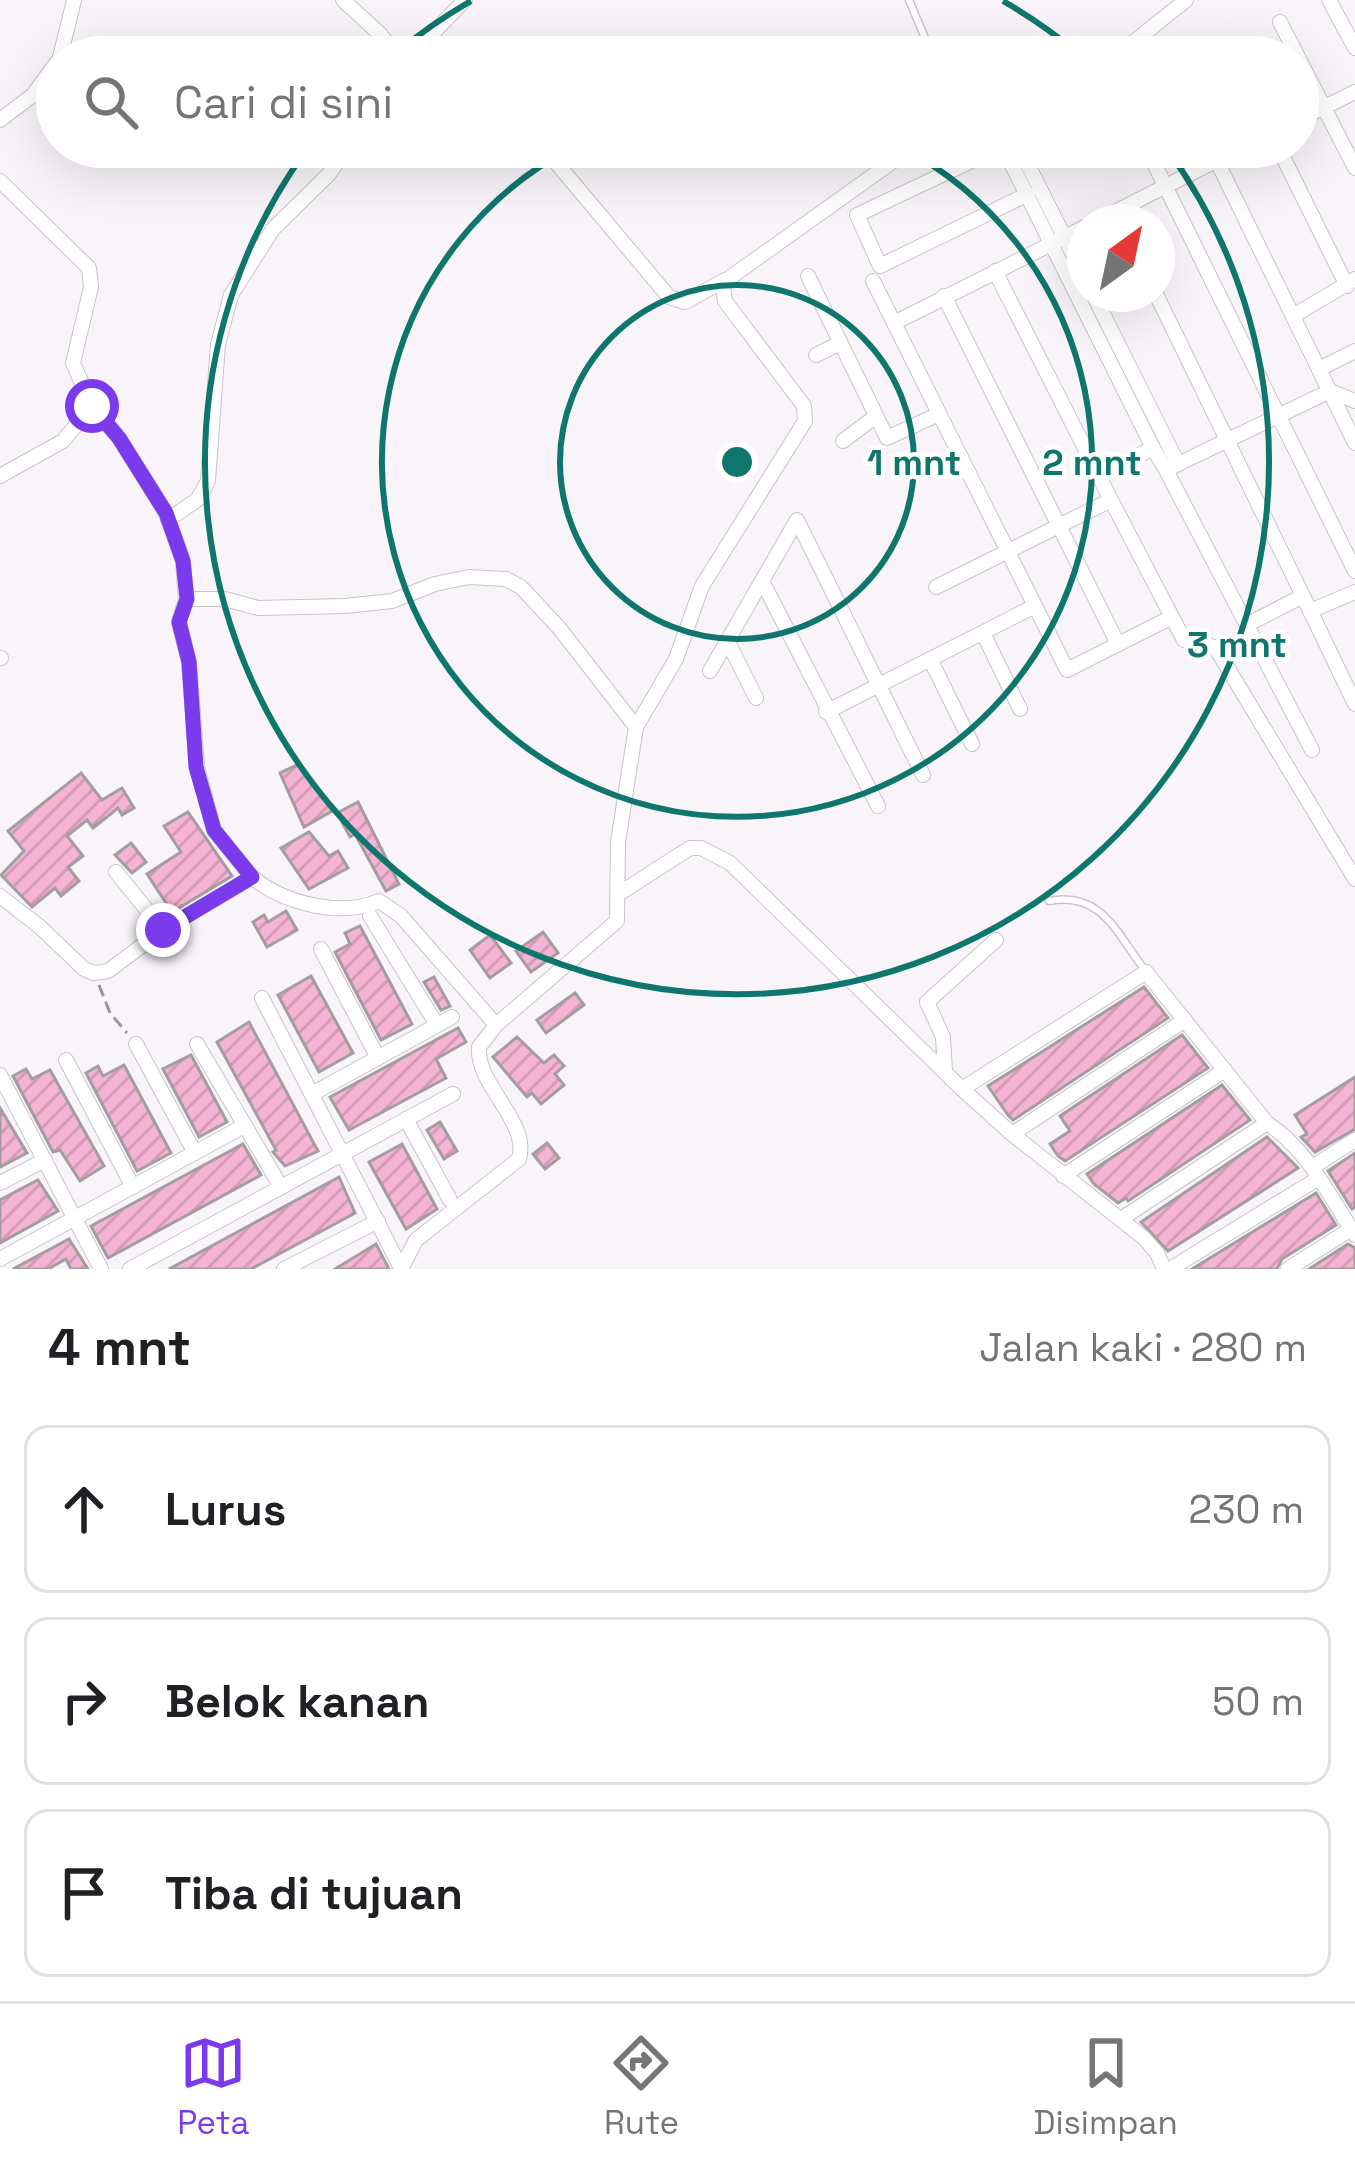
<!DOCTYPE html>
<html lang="id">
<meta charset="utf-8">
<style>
:root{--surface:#fff;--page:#f6f6f6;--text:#202124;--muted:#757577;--line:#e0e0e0;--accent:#7c3aed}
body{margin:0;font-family:"Space Grotesk",sans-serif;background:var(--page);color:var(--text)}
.compass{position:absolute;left:1067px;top:204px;width:108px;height:108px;border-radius:50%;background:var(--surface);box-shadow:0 12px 48px #0002;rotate:33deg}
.stop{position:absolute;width:36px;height:36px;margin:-27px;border:9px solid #7c3aed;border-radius:50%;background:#fff}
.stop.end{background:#7c3aed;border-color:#fff;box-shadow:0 3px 12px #0008}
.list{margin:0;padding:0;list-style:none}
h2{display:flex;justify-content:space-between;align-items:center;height:156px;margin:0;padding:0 48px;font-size:51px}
h2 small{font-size:39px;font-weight:400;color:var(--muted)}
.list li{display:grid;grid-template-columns:78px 1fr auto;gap:36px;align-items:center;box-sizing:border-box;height:168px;margin:0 24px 24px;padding:0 24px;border:3px solid var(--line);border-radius:24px}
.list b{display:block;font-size:45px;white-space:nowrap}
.list em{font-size:39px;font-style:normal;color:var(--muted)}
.icon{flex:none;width:66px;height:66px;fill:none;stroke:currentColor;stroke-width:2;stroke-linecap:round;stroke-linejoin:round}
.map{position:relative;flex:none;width:1355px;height:1269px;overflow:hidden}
.search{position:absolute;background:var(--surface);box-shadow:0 12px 48px #0002;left:36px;right:36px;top:36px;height:132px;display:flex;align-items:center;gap:30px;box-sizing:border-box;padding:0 42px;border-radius:66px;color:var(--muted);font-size:45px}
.sheet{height:732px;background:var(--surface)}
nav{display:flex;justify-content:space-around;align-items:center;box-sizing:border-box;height:168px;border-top:3px solid var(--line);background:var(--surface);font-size:33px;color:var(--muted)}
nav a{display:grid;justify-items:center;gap:6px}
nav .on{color:var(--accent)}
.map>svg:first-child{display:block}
</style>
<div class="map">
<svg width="1355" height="1269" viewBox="0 0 1355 1269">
<defs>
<pattern id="building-hatch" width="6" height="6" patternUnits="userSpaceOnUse" patternTransform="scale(3)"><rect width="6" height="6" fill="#f6b4d4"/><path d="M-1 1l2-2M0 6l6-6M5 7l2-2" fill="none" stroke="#d39bb6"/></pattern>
</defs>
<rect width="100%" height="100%" fill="#f8f4f9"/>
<g fill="url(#building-hatch)" stroke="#a39da0" stroke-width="3">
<path d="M299,764L332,811L304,827L280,773Z"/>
<path d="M81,773L102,800L122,788L134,808L122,815L118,808L93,828L87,820L67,836L83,856L68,867L79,881L61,896L55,888L32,907L1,875L24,851L8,831Z"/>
<path d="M358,802L399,884L386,891L355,834L350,837L337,813Z"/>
<path d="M188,812L232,876L172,912L147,874L181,852L164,826Z"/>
<path d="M309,832L329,856L338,851L348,868L309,889L281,848Z"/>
<path d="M131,843L146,862L132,873L115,855Z"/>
<path d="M286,911L297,930L267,947L253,922L264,915L268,922Z"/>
<path d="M360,926L412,1024L381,1040L335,952L350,944L345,933Z"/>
<path d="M543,932L558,953L531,972L516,951Z"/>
<path d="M490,935L511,963L490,978L470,950Z"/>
<path d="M311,976L353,1053L319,1072L278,995Z"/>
<path d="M434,977L450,1006L441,1010L424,982Z"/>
<path d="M1144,987L1168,1018L1013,1120L1008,1115L988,1086Z"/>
<path d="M575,993L584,1005L546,1033L537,1020Z"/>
<path d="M249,1022L318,1151L285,1166L273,1152L276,1150L217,1042Z"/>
<path d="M458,1028L466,1042L436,1059L446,1078L349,1130L330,1097Z"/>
<path d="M1182,1035L1208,1068L1065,1161L1058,1156L1050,1144L1070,1131L1060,1116Z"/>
<path d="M517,1037L544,1063L554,1055L564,1066L555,1074L564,1085L541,1104L532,1093L527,1097L493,1057Z"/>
<path d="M191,1055L227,1122L199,1137L163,1069Z"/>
<path d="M124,1065L171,1153L137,1171L86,1073L98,1066L103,1076Z"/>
<path d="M26,1069L32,1079L50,1070L104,1166L80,1181L60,1150L53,1152L13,1076Z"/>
<path d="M1355,1077V1129L1315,1152L1301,1137L1307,1134L1295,1115Z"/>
<path d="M1222,1085L1250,1120L1128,1201L1126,1198L1118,1203L1094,1184L1087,1174Z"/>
<path d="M0,1108L27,1153L0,1167Z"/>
<path d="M440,1122L457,1151L444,1159L427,1130Z"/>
<path d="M1267,1137L1298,1168L1168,1251L1141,1222Z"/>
<path d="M547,1143L559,1158L545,1169L533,1154Z"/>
<path d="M243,1144L261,1175L108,1258L91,1226Z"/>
<path d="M402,1144L437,1209L406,1229L369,1162Z"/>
<path d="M1355,1153V1207L1352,1209L1328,1171Z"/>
<path d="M339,1177L355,1213L331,1226L251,1269H169Z"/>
<path d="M38,1180L58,1211L0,1243V1200Z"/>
<path d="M1316,1193L1336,1225L1282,1259L1277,1269H1192Z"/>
<path d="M69,1239L88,1269H71L66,1259L48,1269H13Z"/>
<path d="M376,1244L389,1269H335Z"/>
<path d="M1348,1244L1355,1248V1269H1309Z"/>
</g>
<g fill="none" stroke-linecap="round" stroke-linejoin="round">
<g stroke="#c8c4c8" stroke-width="9">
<g id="service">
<path d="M909,0L933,57"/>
<path d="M1049,901C1101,891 1116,932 1144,969"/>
</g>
</g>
<g stroke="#c8c4c8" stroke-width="16">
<g id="minor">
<path d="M343,0L381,35L397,57"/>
<path d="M1329,0L1355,48"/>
<path d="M1280,22L1355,168"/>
<path d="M1160,56V57"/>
<path d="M60,57L74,0"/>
<path d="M410,57L465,0"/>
<path d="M1115,57L1186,0"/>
<path d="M0,120L33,95L57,62"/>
<path d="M1298,120L1355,92"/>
<path d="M543,147L669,297L685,302L725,280"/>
<path d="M1001,147L857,215L880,266L1028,194"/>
<path d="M1003,147L1153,448"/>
<path d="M1019,147L1085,278"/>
<path d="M1146,147L1355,571"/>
<path d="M1210,147L1355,443"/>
<path d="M1278,147L1347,286"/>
<path d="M0,181L89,268L91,287L73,363L92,406L63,441L0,476"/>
<path d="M1095,222L1243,147"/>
<path d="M995,271L1099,476"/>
<path d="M808,276L887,438L939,414"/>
<path d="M873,281L1067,670L1172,617L1111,500"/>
<path d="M1093,294L1178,464L1330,391L1355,401"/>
<path d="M1156,294L1303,596L1248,624"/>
<path d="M944,296L1118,644"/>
<path d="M1293,316L1355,279"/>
<path d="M894,323L1085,227"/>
<path d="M816,355L840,343"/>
<path d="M1319,369L1355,351"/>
<path d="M92,406L119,438L166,513L183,561L186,599L179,622L189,662L197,767L214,830L252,877"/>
<path d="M843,441L876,416"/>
<path d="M1166,470L1312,750"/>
<path d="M168,520L198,499L208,481L218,344L231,295L273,229L329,174L347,147"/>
<path d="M762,581L878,806"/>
<path d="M936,587L1111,500L1099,476L1153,448L1166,470L1178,464"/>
<path d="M1303,596L1355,704"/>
<path d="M186,599H225L258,608L345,606L392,601L435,584L469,577L506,579L521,587L560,629L636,727"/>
<path d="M1310,611L1355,592"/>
<path d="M1172,617L1184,640L1215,647L1355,879"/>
<path d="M983,633L1020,709"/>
<path d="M728,642L756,698"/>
<path d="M0,658H1"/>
<path d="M930,659L972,744"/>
<path d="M710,671L797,520L923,775"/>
<path d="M826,712L1033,607"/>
<path d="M116,872L163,930"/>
<path d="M620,893L690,848H701L730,863L962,1089L1012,1134L1144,1238L1157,1253L1164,1269"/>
<path d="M0,896L40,927L84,969L94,973L108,971L163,930L252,877C283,903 340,918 379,901L401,916L496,1025"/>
<path d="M370,916L437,1025"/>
<path d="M321,949L378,1058"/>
<path d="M262,998L401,1268"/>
<path d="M136,1044L195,1153"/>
<path d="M197,1044L281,1187"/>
<path d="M66,1060L133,1187"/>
<path d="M945,1072L943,1037L927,1002L996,940"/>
<path d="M0,1075L101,1269"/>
<path d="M962,1089L1146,972L1267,1123C1309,1151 1328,1194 1355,1235"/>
<path d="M312,1094L452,1017"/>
<path d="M406,1119L450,1200"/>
<path d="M1012,1134L1185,1020"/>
<path d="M1314,1166L1355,1140"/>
<path d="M1063,1176L1225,1070"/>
<path d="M0,1183L45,1160"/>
<path d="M1121,1219L1267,1123"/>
<path d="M0,1259L242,1127"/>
<path d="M130,1269L453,1094"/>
<path d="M284,1269L378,1221"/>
<path d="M401,1269L416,1240L519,1159C530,1121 476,1086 479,1047L496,1025L617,921L618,842L636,727L676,659L702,586L805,421L804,406L725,301L723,288L728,279L913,147"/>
<path d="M1170,1269L1319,1178"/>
<path d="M1288,1269L1351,1229"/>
</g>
</g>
<path stroke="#9a979a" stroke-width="3" stroke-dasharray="12 6" stroke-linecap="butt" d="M99,985L110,1013L127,1033"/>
<use href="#service" stroke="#fff" stroke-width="6"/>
<use href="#minor" stroke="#fff" stroke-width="14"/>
</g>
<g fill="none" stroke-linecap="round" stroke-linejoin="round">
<path stroke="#7c3aed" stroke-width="15" d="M92,406L119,438L166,513L183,561L187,599L179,622L189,662L196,767L214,830L252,877L163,930"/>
</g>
<g fill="none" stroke="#0f766e" stroke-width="6">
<circle cx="737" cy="462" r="177"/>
<path d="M901 147A355 355 0 1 1 573 147"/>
<path d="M395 54A532 532 0 0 1 471 1M1003 1A532 532 0 0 1 1079 54M1167 149A532 532 0 1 1 307 149"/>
</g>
<circle cx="737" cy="462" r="18" fill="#0f766e" stroke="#fff" stroke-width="6"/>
<g font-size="36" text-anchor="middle" font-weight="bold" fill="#0f766e" stroke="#fff" stroke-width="9" stroke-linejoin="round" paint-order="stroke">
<text x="914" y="475">1 mnt</text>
<text x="1092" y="475">2 mnt</text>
<text x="1237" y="657">3 mnt</text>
</g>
</svg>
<svg class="compass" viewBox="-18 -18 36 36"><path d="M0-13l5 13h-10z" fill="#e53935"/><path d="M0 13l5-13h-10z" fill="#757577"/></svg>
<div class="stop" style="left:92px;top:406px"></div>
<div class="stop end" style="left:163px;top:930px"></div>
<div class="search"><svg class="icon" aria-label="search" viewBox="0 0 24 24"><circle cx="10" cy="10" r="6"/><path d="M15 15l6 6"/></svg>Cari di sini</div>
</div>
<section class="sheet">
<h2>4 mnt<small>Jalan kaki · 280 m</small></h2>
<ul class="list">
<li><svg class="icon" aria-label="ahead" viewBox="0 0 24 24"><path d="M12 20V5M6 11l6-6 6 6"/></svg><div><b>Lurus</b></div><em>230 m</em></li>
<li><svg class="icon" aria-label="right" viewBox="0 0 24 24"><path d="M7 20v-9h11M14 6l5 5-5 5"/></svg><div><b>Belok kanan</b></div><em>50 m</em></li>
<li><svg class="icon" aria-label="arrive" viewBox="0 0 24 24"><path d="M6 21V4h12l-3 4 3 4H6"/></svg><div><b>Tiba di tujuan</b></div></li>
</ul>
</section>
<nav>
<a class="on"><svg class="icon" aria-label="map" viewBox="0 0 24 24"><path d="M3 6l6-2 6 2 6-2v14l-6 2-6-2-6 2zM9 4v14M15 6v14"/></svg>Peta</a>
<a><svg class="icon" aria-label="directions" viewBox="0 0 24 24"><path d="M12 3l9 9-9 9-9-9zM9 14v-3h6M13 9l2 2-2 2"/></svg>Rute</a>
<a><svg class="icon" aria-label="saved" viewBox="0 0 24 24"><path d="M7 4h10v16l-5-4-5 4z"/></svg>Disimpan</a>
</nav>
